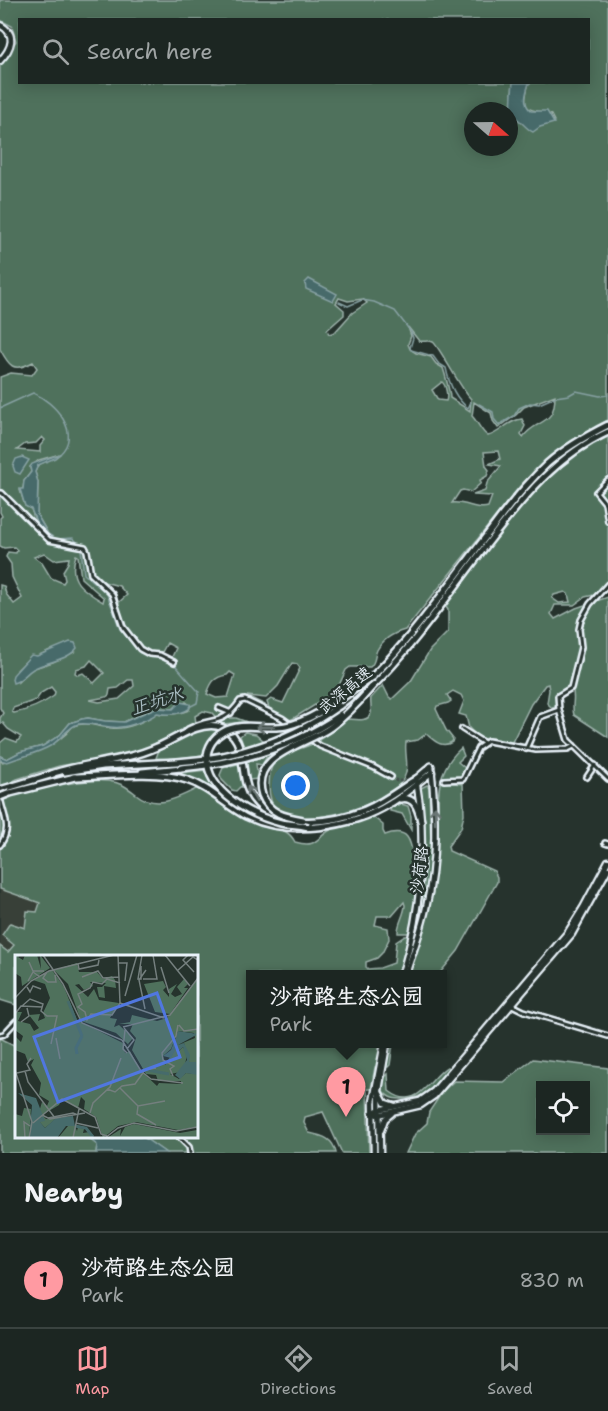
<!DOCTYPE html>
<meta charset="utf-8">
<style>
:root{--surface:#1c2622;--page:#252e2a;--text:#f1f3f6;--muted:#a0a5a5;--line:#3a4340;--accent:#ff9aa2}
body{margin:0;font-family:"Shantell Sans","LXGW WenKai TC",sans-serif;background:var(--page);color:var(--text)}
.controls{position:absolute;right:18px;bottom:18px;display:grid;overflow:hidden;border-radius:0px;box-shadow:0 3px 15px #0003}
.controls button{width:54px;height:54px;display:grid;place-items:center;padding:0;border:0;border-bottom:2px solid var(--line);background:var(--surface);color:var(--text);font:30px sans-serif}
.compass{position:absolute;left:464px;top:102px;width:54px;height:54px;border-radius:50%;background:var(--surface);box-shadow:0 3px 15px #0003;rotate:110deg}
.you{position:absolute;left:296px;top:786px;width:21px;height:21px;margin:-15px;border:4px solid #fff;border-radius:50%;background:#1a73e8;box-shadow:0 0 0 9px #1a73e833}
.badge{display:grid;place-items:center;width:39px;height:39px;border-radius:50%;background:var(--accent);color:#111;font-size:20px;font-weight:700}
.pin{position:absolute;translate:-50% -50px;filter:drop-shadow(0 2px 3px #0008)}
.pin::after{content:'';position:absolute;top:32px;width:21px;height:18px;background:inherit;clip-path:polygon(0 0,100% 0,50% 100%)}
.popup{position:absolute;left:246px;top:970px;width:201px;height:78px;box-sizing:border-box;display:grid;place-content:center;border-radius:0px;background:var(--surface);filter:drop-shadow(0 2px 4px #0005);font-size:20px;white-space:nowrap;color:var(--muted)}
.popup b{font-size:22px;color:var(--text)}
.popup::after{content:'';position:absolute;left:50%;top:100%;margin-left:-12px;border:12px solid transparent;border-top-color:var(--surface)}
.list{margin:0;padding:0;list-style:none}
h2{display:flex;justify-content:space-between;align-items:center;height:78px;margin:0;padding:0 24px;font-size:26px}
h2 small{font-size:20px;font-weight:400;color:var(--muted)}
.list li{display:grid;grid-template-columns:39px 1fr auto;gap:18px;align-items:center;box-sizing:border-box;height:96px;padding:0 24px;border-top:2px solid var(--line)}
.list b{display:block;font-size:22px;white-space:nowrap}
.list p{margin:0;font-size:20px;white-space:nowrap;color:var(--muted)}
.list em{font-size:20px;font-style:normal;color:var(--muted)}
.icon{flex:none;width:33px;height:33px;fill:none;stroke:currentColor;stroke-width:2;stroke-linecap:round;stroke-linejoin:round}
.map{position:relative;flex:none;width:608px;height:1153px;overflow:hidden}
.search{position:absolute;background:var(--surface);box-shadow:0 3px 15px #0003;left:18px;right:18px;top:18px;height:66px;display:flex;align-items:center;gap:15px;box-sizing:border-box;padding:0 21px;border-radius:0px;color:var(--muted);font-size:22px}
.sheet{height:174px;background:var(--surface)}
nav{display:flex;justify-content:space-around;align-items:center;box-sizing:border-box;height:84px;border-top:2px solid var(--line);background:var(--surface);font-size:16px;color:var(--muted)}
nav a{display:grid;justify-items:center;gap:3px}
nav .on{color:var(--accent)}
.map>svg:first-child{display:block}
</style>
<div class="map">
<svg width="608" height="1153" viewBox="0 0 608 1153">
<rect width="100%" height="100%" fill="#26332d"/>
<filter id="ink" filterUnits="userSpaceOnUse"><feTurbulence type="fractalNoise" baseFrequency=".0167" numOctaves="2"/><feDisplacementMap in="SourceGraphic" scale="12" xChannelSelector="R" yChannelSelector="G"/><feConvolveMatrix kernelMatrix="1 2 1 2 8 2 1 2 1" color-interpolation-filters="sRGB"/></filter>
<g filter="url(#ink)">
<path fill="#394037" d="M0,889L41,903L37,912H27L25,928L9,923L2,935L14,946L8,953L0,946Z"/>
<g fill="#4f715c" stroke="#9cb1aa" stroke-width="1.5" fill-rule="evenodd">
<path d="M0,0H608V420C573,437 546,459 520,486L405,630C394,633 383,639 377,650C374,656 376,662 370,667H350L346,670L336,692L294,718L290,720L269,708L267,702L271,699L283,703L300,668L297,664L292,663L278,686L266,698L247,696L265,705V708L254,706L242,698L226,716V718H236L247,722L222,724L212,713L203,711L195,716L196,723L165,741L139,753L59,766L17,779L0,788V760L2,762C29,755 56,748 73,726C86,721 98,727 111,728C128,730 144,721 157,713C168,716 178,714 189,710L190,705L186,702L173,709L160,708L148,710L124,722L105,721L88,718L82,719L70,723L60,735L43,746L20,752L7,759L0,756V743L6,738L17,742L21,737L8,729L3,723H0V718L3,713L0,708V585L4,586L6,594L14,604L22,598L12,577L11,564L6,557L8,552L16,553L17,550L14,547L4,548L0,546V518L2,516L0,512V377L11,373L32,375L37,368L33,362C13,373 9,366 0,349V66L16,41L12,26L0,20ZM20,20H588V82L529,83C520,114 528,107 551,115L554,121C539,131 527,123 513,116C510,106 512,93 513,82H20ZM473,111H509V147H473ZM339,298L348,301L363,299L367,303L352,313L335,332L329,334L327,330L344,315V310L336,303ZM408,327L419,341C424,342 429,340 433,342C438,344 461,390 471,399L470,411L450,398C450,392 445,374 443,368L436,364L431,357L416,353L410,349L408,344L411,336ZM442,382C446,385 448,396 446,401L438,400L432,390ZM555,395C555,427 537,418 523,437L521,434L525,426L522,419C508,420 501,433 488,436C481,432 478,422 472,416L474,402L491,413L493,421L498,428L516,415L524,407ZM42,437L45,440L40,446V452L17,450L25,444L36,443ZM498,451L500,459L489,464L501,466L487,483L485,491L473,495L492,496L488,507C477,511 465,501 452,503L460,491L463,490L471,492L481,483L480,480L487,476L489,470L486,466L484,452ZM60,454L38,465L35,472L38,482L37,515L47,532L35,520L31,509L25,506L20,490L23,489L24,481L31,472L30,467L39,460ZM44,553L54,560L69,558L68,563L63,571L65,580L63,583L51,578L42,563L34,557ZM76,555L78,556L81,578L104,598L103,602C83,590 67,581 76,555ZM104,582L119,586L127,595L118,603L116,594L109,592L103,585ZM167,643L176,648L171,659L161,654ZM50,650L74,652L53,662L31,669L18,682L17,670L25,662ZM91,660L104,673L94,683L83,673L78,675L75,673L76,669L86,666ZM230,672L235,675L228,697L216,698L207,694C211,682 214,677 227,675ZM128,680H133L134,686L119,699L99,702L90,700L106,697L109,695L110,689L118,688ZM51,687L55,692L54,696C41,705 30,710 14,713L12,712L13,708L36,700L41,693Z"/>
<path d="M608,435V592L585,597L574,605H555L551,614L555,619L576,608L608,597V737L574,715C571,705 576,697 572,688L558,694L557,706L552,708L547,703L549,690L548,684L545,685L531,704L511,744L492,738L480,739L469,728L466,716L459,714L464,701L461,695L453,691L447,695L451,701L448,703L437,706L436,709L446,730L453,739L452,742C441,749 434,740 426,734L418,740L406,742C404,754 410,766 404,778C390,805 304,829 278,811C271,805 269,795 269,786C269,778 270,766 276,760C285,751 303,749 314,743C326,736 336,728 347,719C353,719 369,723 371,713C372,709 370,703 371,698L383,685L389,697L392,699L411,681L430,650L448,632V610L444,604L531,493L553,469L582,449ZM565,592L568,594L570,602L559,603L552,598L554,595Z"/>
<path d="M209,728L220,731L208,743L203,755L170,759L156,758L159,750L196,731Z"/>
<path d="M245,732L256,734L264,741L244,747L240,736Z"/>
<path d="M461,748L464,756L458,762L465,768L462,777L444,779V782L463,784L464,814L461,828L448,846L449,851L494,871L497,877V882L458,951L439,974H250V1044H393L390,1065L388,1067H375L371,1089H367L369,1153H342L323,1112L305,1117L304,1123L309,1133C323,1136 333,1138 336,1153H166L143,1137L196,1136V956H16V1005L0,1000V946L8,952L14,945L2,935L10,923L25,928L27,911L37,912L40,903L0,889V801C20,791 85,778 108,781C120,782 127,787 136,794C157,811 180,797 200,787C211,794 219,804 230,811C239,817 249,821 259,825C275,832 286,825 295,842C317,848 315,839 330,830C341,823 359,819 372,816L383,825V831L385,835C410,826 411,843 414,861L420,863L425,861V857L421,788L427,785L429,787L431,845L433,847L436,845L438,838C439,802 432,774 461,748ZM404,902L405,905C405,914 397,925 398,933H411L410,936H405L396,942L394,963L380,968L368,969L366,967V962L377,958L382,953L389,939L388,928L375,925L377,916H392Z"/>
<path d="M273,753L271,757L266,758L262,765L256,764L258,779L249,780L247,762Z"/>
<path d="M241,763L245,787H240L236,791L232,790L222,780L220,775L223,768Z"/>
<path d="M207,770L218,789L217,792L180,773Z"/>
<path d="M401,804L408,806L411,816V830L402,814L390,811L391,807Z"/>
<path d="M0,1038L16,1046V1136L87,1137L97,1145L96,1153H0Z"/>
<path d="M533,1059L608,1068V1153H406L415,1134L427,1123L429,1112L443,1091L454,1081L504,1082ZM540,1086H586V1130H540Z"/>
<path d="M447,1067L449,1068C438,1087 426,1098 404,1099C395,1099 389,1099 383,1091L384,1078L388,1074L389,1091C417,1113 429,1078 447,1067Z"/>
</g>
<g fill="#466b6b" stroke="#87a1a3" stroke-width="1.5">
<path d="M513,83H529C526,93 522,103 531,111H547L554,123L540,127L533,132C527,130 521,120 513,116C510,105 512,93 513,83Z"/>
<path d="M309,279L337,294L333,301L306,289L305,283Z"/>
<path d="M60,454L55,458L38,465L35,472L38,482L37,515L48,534L37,524L31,509L25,506L20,489H23L24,481L31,472L30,467L32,464Z"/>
<path d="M22,457L29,460L20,474L15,472L13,466L16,459Z"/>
<path d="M70,642L75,643L77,648C67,661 47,661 33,669C26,673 22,681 13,683L12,679L13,675L31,655L37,656Z"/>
<path d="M180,702L190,704V708C181,715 168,715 157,713C152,718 146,719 140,722C110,734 105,722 78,724C68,727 61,739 52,745C39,753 21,757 7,762L0,760V756L7,759L20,752L43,746L60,735L70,723L82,719L88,718L105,721L124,722L155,708L173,709Z"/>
<path d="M87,1137H143L166,1153H96L97,1145Z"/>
</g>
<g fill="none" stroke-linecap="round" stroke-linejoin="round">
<g stroke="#87a1a3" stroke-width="1.5">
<path d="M339,302L348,306L362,300L374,302L395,311L411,332L413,338L410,348L411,350L433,356L438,363L446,368C449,384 455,398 468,408L471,402"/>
<path d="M479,404L493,412L494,419L499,425L514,416L519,408L530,403L539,404L555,397L569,395L576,391L600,396L608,395"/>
<path d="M0,408L33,393C55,402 82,433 60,454"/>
<path d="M48,534L56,539L73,538L80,545"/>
<path d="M81,549L84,574L107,594L120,629L140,653L161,659L176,666L199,692L197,703L189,707"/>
</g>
<g stroke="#43504b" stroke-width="3" stroke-dasharray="3 1.5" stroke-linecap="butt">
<path d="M391,777L397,781H409"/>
<path d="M422,781L444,780"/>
</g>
<g stroke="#e8f1f8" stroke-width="8">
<g id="minor">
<path d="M608,480L596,492L605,503L608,521"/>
<path d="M0,493H2L49,540L85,547L87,551L91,574L112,594L123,627L140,649L149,654L160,655L174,662"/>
<path d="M608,584L590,604L581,620L579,629L581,647L571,688L558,696L559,710L568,740L608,779"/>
<path d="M219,708L231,713"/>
<path d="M188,729C213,716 222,727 240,701L245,700L282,718L320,746L373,767L391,777"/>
<path d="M462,729L484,743"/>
<path d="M526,749L540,717L559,710"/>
<path d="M587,777L595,765"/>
<path d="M444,780L463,779L478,748L488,741L536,750L568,749L574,746"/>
<path d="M0,797C3,816 13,827 0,845"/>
<path d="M605,843L608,844"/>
<path d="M510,1004L524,1011L608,1036"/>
<path d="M0,1035L4,1034L16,1021"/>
<path d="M178,1136L189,1147L190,1153"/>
</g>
</g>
<g stroke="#e8f1f8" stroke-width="9">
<g id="major">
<path d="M0,25C17,34 12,48 0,61"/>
<path d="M417,784L432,772"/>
<path d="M402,974C421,910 428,845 416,779L431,766"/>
<path d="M406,974C413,952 421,931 426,908C437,861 436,814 431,766"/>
<path d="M380,1094L385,1103L394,1106"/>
<path d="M372,1113L378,1110L420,1101L434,1091L568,932L583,908L608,861"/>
<path d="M372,1113L378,1115L421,1105L434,1096L572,934L608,869"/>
<path d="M381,1130L385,1119L392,1113"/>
<path d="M374,1153L373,1102L384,1044"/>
<path d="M380,1153L379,1090L387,1044"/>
</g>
</g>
<g stroke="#e8f1f8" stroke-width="10">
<g id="highway">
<path d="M369,690C415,645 452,589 492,538C525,495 558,455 608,432"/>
<path d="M339,706C399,660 444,590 491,530C508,507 526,484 547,464C565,448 586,436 608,425"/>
<path d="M65,772L103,766L177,762"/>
<path d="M142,772L181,768"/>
<path d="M51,774C86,762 124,762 157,747C175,740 197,722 217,726C249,734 238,769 249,792C269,832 330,824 365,810C384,802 399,790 416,779"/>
<path d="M73,777C106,776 156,770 187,780C209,787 225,805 246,816C289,837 351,828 391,803C400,798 408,791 417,784"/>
<path d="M0,790L53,774"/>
<path d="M10,793L75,777"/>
<path d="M400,799C415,796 418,809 421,821"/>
</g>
</g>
<use href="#minor" stroke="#26332d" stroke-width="3"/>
<use href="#major" stroke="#26332d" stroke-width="4.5"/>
<use href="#highway" stroke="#26332d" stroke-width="5"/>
<g stroke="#e8f1f8" stroke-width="10" stroke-linecap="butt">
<g id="highway-bridge">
<path d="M177,762C237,758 290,741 339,706"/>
<path d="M181,768C238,763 293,748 340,715"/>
<path d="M0,797L10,793"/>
<path d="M303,820C286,817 269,814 262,795C249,754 307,745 331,727C346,716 359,702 371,688"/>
<path d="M308,827C299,824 290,825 281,823C252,816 207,793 207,758C207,747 214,737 223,732C242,721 265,730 286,726C315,720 348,693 373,677"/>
</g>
</g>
<use href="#highway-bridge" stroke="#26332d" stroke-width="5"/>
</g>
<defs><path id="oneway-shaft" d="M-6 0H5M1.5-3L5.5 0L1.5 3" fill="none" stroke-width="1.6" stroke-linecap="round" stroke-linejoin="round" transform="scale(1.5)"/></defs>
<g stroke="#6a7674">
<use href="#oneway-shaft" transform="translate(265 727) rotate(-180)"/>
<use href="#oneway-shaft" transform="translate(252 794) rotate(-120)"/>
<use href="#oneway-shaft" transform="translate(435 815) rotate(-91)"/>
</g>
</g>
<g text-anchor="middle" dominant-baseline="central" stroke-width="5" stroke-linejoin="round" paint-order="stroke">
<g font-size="16" fill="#e8f1f8" stroke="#26332d">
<text transform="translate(345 690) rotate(-40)">武深高速</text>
<text transform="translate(419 870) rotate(-83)">沙荷路</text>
</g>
<g font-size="18" font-style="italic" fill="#a7bbc0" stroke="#26332d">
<text transform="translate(157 701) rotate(-17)">正坑水</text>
</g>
</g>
<g transform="translate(15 955)">
<rect width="183" height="183" fill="#26332d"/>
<path d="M0,0H6L3,2L8,5L10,0H22L26,14L25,0L35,13L7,31L6,22L0,18ZM62,8L64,17H82L88,24L97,21L100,25L101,33L89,31L90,43L84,42L82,32H87L91,28L75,27L78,31L69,35L64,29L60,30L73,42L79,34L84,45L104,48L95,63L102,64L99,72L104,70L118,83L113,89L117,93L101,78L66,66L53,29L39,15ZM37,15L49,32L62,65L108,88L110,98L115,96L125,115L142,131L144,128L166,129V126H143L141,120L131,119L117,95L121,83L115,76L118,69H104L115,67L117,60L142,66L152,63L183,23V114L180,115L181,108L175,110L169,88L163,90L180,83L179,78L163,76L156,94L148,101L150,110L161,92L164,96L168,92L172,99L170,110L166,117L155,119L164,124L171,118L183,119V183H92L106,174L105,181L110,172L119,169L165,178L182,175L181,172L163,175L121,167L103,171L88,183L81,162L69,154L70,146L66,142L63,153L47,144L44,150L27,160L31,164L43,162L30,173L22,164L27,147L32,151L34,146L24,140L26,128L16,110L19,104L13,107L10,99L0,95V81L6,87L8,81L0,75V57H7L3,66L15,69L19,76L24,73L14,60L25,59L23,66L30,63L28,58L35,43L30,29L18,25ZM169,24L173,29L169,33H173L155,59L140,57L129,29L148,26L151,32L148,35L154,42V34L162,29L156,39L160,42L167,39L162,32ZM9,153L16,154L14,183H0V159L7,161ZM53,171H60L62,176L63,172L69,174L68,178L74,177L78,183H43Z" fill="#4f715c"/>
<path d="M163,76L183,79L163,90L169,88L175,100L174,107H181L183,120L171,118L165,124L160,120L172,105L168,92L164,96L161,93L156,103L148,101L156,95ZM3,138L21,143L30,166L25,167L30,173L41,163L58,161L60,171H51L42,183H14L17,150Z" fill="#466b6b"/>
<path fill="none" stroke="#466b6b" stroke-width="3" d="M53,46L67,81M62,99L61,93L67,81M132,115L154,119M60,171L71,173L78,182"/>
<path fill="none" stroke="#747f7e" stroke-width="1.5" d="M28,0L48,29L67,68L107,85L126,116L136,124L168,128M103,0L105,48M150,0L175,31M173,0L168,5L179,17M14,7L18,16H29M104,8H112L110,26M63,9L64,14L83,10L84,5M126,11V24H123L127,0M146,12L154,38M162,16L178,2L183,5M32,17L28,23L33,27H41L40,20M67,22L83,16L88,23L104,22M128,24H142L138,0M13,26L18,17L25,22M12,32L15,37L18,31L26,34M110,41L122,0M0,43L16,26L34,16L99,0M105,48L97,60L76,59L72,65L70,57L63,52L67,49L63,39L75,33L78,27L87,29L92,24L105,28M105,48L149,63M7,51L15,44L28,49L26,56L32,61H42L36,89M130,54L124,25L131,15M0,59L6,51L27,52M6,67L14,61L12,53M164,70L169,76L183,74M108,72L155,60L183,23M109,73L119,85L112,94M110,75L108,94L112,98M41,83L45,104M0,115L17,167L14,183M10,116L13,127L40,163M2,118L15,115L12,109L16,103M158,121L155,114L159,111L148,105L147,98L161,81L163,70M105,133L123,151L150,146M92,134L100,137L107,131L120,129L130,115L141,113M123,151L122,159L141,170M75,158L78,148L95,132L106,103M27,160L35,164L70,158M33,163L58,158L63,160M18,168L47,144L80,162L86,179L92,181M61,168L83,173M10,183L9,167L15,171M58,183L64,154M90,183L103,173L119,168L161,176L182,172"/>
<path fill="#5077e0" fill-opacity="0.15" stroke="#5077e0" stroke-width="3" d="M142,38L165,102L43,147L19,82Z"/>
<rect width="183" height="183" fill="none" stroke="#e8f1f8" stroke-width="3"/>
</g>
</svg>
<div class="controls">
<button><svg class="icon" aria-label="locate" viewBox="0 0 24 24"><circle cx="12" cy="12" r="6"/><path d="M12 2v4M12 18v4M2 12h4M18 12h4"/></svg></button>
</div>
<svg class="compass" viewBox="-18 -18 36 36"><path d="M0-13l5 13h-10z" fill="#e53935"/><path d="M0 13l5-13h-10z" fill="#a0a5a5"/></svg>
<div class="you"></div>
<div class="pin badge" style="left:346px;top:1117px">1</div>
<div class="popup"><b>沙荷路生态公园</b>Park</div>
<div class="search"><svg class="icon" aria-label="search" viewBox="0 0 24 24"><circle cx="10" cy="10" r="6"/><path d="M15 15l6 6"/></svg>Search here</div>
</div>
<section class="sheet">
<h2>Nearby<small></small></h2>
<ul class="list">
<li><span class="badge">1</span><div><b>沙荷路生态公园</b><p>Park</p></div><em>830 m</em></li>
</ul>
</section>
<nav>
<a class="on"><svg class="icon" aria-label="map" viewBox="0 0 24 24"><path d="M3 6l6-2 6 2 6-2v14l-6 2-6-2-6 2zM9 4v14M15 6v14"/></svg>Map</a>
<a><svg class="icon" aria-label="directions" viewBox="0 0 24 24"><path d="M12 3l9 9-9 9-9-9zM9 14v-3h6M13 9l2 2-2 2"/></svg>Directions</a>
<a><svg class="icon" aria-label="saved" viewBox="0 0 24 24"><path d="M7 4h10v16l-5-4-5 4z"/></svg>Saved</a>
</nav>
